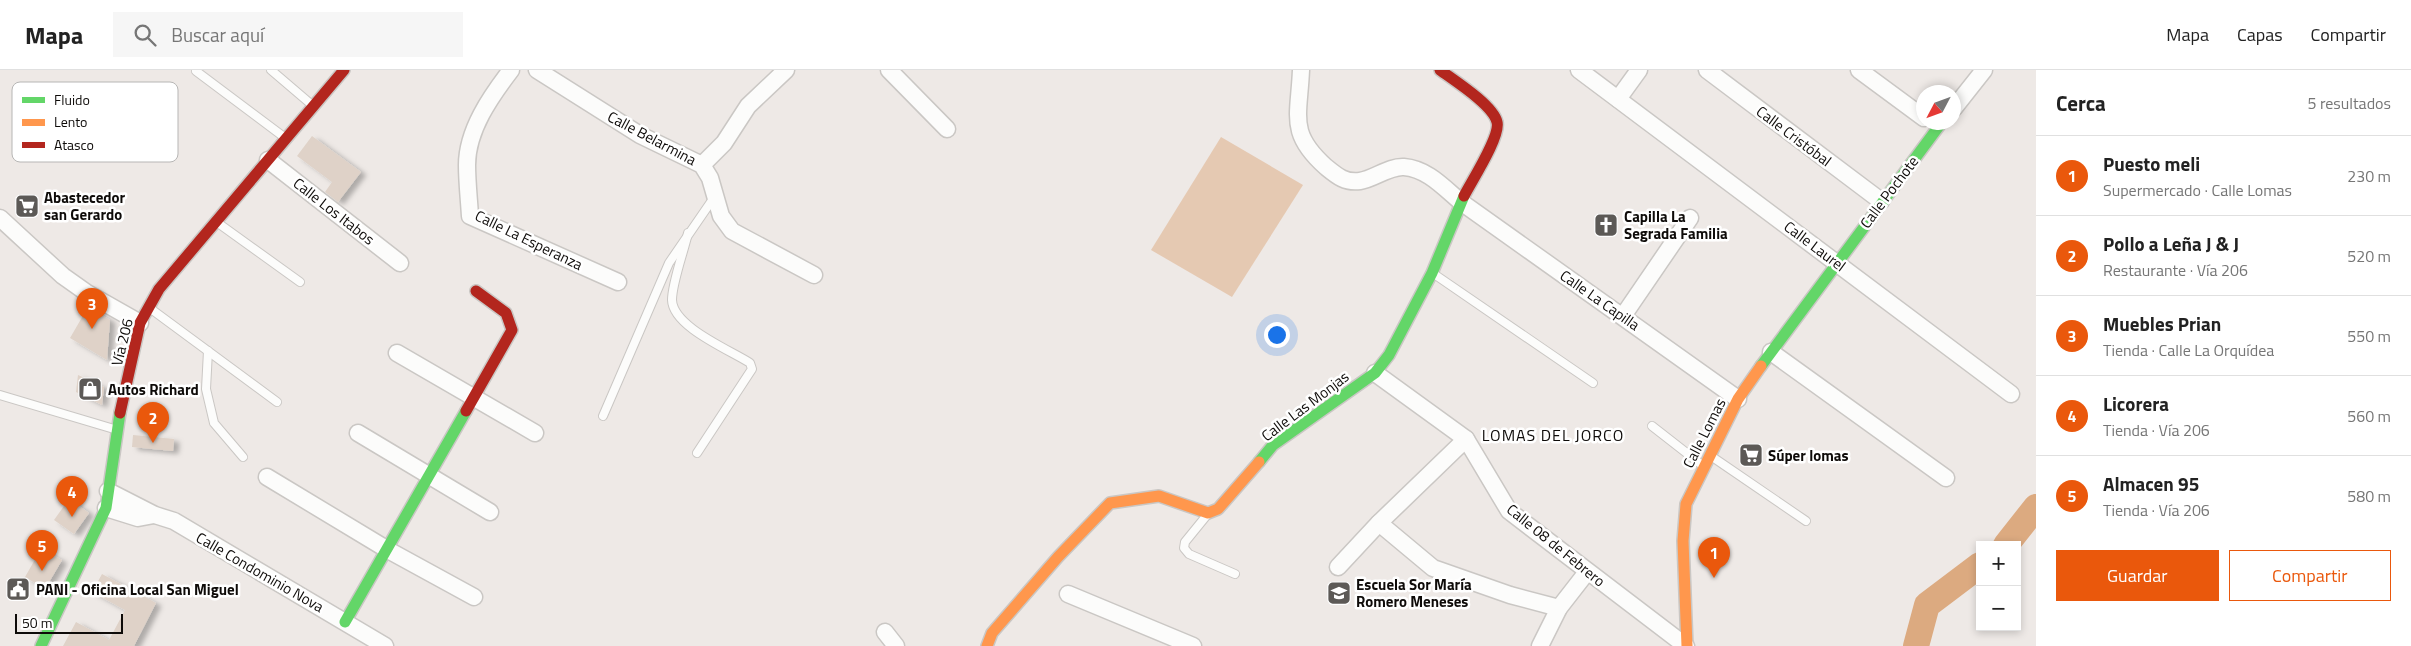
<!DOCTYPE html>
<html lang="es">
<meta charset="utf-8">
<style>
:root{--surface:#fff;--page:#f6f6f6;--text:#222;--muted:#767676;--line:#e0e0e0;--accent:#ea580c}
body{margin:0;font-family:"Titillium Web",sans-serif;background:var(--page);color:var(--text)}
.controls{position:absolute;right:15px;bottom:15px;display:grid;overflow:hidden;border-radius:0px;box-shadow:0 2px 8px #0003}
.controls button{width:45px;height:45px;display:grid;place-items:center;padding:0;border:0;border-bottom:1px solid var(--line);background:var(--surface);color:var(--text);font:25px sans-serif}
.compass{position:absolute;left:1916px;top:15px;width:45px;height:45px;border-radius:50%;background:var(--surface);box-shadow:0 2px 8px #0003;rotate:229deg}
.scale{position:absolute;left:15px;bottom:12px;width:108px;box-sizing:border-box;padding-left:5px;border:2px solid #0e0b09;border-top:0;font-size:14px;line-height:18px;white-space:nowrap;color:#0e0b09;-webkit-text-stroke:4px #fff;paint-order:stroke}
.you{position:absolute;left:1276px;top:264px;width:18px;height:18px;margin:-12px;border:4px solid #fff;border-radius:50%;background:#1a73e8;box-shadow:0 0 0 8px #1a73e833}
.badge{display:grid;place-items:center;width:32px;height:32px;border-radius:50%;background:var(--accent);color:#fff;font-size:16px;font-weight:700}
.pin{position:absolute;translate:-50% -41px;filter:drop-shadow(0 1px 2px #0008)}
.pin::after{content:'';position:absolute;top:26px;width:18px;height:15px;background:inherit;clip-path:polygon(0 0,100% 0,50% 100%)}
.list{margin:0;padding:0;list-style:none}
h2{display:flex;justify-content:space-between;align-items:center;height:65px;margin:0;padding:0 20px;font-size:21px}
h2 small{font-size:16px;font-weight:400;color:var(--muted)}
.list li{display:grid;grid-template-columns:32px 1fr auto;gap:15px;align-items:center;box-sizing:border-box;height:80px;padding:0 20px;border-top:1px solid var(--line)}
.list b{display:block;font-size:19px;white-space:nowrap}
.list p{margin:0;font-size:16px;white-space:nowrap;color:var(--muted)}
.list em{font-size:16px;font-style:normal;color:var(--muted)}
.actions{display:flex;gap:10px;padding:15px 20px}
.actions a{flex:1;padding:11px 0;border:1px solid var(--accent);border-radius:0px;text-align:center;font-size:18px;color:var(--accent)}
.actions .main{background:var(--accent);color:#fff}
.icon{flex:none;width:28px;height:28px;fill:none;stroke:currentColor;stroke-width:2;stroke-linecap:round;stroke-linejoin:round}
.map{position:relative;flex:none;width:2036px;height:576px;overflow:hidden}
header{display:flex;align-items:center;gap:30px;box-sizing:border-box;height:70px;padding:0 25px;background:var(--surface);border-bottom:1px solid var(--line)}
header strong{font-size:24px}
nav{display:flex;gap:28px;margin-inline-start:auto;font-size:18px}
.search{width:350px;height:45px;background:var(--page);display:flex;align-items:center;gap:12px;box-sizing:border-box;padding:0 18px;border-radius:0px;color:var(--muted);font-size:19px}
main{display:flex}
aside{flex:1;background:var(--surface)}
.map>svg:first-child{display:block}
</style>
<header>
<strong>Mapa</strong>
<div class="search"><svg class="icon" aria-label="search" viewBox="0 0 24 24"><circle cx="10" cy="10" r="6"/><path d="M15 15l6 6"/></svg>Buscar aquí</div>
<nav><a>Mapa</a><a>Capas</a><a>Compartir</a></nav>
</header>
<main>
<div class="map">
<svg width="2036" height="576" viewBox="0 0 2036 576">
<defs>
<filter id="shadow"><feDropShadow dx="5.5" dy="3" stdDeviation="2.5" flood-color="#0004"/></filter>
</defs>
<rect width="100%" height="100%" fill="#eee9e6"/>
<path fill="#e5c9b2" d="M1221,67L1303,115L1232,227L1151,180Z"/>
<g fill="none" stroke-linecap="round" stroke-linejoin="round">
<g stroke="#dcaa80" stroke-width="26">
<path d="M2006,475L2036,437"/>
<path d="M1916,576L1927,535L1980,495"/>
</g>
</g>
<g fill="#dfd2c8" filter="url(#shadow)">
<path d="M312,66L361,102L338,132L325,122L332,112L297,86Z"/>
<path d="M88,237L110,250L107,290L70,268Z"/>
<path d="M78,305L104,317L102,335L76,322Z"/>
<path d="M133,365L174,369L173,381L132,377Z"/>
<path d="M69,429L89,443L74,464L54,450Z"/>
<path d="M41,479L62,490L45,519L25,507Z"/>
<path d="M102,504L156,533L134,576H63L76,552L109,570L125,540L92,522Z"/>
</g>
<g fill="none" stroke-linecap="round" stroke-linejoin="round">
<g stroke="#cac7c4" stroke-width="10">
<g id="lane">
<path d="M271,0L312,35"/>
<path d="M196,1L284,67"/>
<path d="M218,153L300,212"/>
<path d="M688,163C684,181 672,213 672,230C673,257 730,280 750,293L752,299L697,383"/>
<path d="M1434,204L1593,313"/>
<path d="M151,239L277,332"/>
<path d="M208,281L206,319L214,353L243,387"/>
<path d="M0,325L114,359"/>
<path d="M603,346L669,193L715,126"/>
<path d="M1652,356L1702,395"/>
<path d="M1711,386L1806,451"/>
<path d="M1207,445L1185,472L1184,478L1189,484L1235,504"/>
</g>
</g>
<g stroke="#cac7c4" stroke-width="19">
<g id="street">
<path d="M511,0C491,26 467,60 467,95C467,112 469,129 470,146L618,212"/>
<path d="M537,0L640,65L702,95L710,108L721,146L732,161L814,205"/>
<path d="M889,0L947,59"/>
<path d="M1301,0C1299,47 1288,63 1326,97C1337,106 1345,113 1360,111C1374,109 1389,96 1404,97C1428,99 1444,118 1461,132L1738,329"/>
<path d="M1579,0L2011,324"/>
<path d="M1707,0L1881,131"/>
<path d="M1859,0L1924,48"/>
<path d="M1618,29L1639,0"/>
<path d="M1954,38L1984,0"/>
<path d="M268,90L400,193"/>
<path d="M702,95L724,73L748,36L786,0"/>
<path d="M0,148L63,206L87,223L140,253"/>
<path d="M1623,246L1690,148"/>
<path d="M1771,282L1946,408"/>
<path d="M397,283L535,363"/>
<path d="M1375,303L1466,369L1509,441L1686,576"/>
<path d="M358,363L490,442"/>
<path d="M267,407L388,480L474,527"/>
<path d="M108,421L155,445L174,451L385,576"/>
<path d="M106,438L138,448L154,445"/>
<path d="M1379,453L1433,498L1510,525L1559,538"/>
<path d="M1338,497L1379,453L1466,369"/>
<path d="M1068,524L1193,576"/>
<path d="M885,562L896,576"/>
<path d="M1540,576L1559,538L1587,502"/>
</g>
</g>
<g stroke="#cac7c4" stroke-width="14">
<g id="fast">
<path d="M1761,296L1942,52"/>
<path d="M1259,392L1273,375L1375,303L1389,285L1432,203L1464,126"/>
<path d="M345,552L466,341"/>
<path d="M41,576L106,438L120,343"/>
</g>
</g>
<g stroke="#cac7c4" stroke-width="14">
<g id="slow">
<path d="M987,576L992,563L1058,487L1110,433L1159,426L1208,443L1218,439L1259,392"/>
<path d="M1687,576L1683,471L1686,434L1738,329L1761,296"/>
</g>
</g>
<g stroke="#cac7c4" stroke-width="14">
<g id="jam">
<path d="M1440,0C1455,11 1493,35 1497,52C1501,66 1471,112 1464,126"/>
<path d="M466,341L512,260L506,243L476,221"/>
<path d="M120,343L140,253L159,219L344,0"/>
</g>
</g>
<use href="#lane" stroke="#fcfcfb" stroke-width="8"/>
<use href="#street" stroke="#fcfcfb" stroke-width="16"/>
<use href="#fast" stroke="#63d668" stroke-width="11"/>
<use href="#slow" stroke="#ff974d" stroke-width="11"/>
<use href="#jam" stroke="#b3261e" stroke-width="11"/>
</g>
<defs>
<g id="supermarket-square" transform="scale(1.25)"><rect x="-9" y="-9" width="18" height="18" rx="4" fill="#5c5956" stroke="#fff"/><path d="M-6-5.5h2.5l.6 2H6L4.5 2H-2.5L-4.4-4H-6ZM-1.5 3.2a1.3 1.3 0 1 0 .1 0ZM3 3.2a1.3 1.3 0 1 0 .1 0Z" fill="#fff"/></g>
<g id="church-square" transform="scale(1.25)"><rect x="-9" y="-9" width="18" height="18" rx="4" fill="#5c5956" stroke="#fff"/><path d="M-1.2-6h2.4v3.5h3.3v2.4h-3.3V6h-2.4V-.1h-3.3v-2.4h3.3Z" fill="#fff"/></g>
<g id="shop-square" transform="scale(1.25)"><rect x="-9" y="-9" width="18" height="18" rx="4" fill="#5c5956" stroke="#fff"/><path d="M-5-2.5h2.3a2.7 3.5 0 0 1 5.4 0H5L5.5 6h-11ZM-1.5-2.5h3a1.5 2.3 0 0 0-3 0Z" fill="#fff"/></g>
<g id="civic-square" transform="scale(1.25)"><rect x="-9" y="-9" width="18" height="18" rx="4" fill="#5c5956" stroke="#fff"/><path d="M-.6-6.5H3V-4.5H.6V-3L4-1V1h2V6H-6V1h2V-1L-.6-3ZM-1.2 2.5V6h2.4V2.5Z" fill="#fff"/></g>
<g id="school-square" transform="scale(1.25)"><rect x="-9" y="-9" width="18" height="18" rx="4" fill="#5c5956" stroke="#fff"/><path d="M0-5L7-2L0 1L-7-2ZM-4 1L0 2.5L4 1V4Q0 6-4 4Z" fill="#fff"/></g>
</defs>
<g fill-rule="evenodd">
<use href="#supermarket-square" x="27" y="136"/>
<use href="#church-square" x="1606" y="155"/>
<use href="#shop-square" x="90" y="319"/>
<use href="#supermarket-square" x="1751" y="385"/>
<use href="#civic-square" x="18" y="519"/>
<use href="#school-square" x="1339" y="523"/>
</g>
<g text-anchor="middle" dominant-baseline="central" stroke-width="5" stroke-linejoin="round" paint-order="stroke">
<g font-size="15" fill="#0e0b09" stroke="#fff">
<text transform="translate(1794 66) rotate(37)">Calle Cristóbal</text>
<text transform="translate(652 68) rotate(28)">Calle Belarmina</text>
<text transform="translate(1889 122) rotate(-53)">Calle Pochote</text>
<text transform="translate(334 141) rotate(38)">Calle Los Itabos</text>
<text transform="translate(529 170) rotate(26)">Calle La Esperanza</text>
<text transform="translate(1815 176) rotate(37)">Calle Laurel</text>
<text transform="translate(1600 230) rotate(35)">Calle La Capilla</text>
<text transform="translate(122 272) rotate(-76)">Vía 206</text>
<text transform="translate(1305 336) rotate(-37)">Calle Las Monjas</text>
<text transform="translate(1704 363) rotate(-63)">Calle Lomas</text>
<text transform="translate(1556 475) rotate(39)">Calle 08 de Febrero</text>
<text transform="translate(260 502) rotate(30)">Calle Condominio Nova</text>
</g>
<g font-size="15" font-weight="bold" fill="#0e0b09" stroke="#fff" text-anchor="start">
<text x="44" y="127">Abastecedor<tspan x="44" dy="17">san Gerardo</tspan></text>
<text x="1624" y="146">Capilla La<tspan x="1624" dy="17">Segrada Familia</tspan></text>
<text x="108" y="319">Autos Richard</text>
<text x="1768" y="385">Súper lomas</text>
<text x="1356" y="514">Escuela Sor María<tspan x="1356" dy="17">Romero Meneses</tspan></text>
<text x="36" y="519">PANI - Oficina Local San Miguel</text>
</g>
<g font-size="16" letter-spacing="1" fill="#0e0b09" stroke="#fff">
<text x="1553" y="365">LOMAS DEL JORCO</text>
</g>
</g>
<rect x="12" y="12" width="166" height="80" rx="8" fill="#fff" stroke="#b7b6b5" stroke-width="1"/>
<rect x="22" y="27" width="23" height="6" fill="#63d668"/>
<rect x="22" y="49" width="23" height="7" fill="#ff974d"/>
<rect x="22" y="72" width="23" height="6" fill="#b3261e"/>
<g font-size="14" fill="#0e0b09">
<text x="54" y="35">Fluido</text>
<text x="54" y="57">Lento</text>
<text x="54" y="80">Atasco</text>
</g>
</svg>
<div class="controls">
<button>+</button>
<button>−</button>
</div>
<svg class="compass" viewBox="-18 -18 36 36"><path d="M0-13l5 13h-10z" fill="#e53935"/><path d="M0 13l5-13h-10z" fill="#767676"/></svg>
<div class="scale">50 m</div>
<div class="you"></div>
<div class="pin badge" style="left:1714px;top:508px">1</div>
<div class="pin badge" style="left:153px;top:373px">2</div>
<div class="pin badge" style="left:92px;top:259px">3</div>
<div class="pin badge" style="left:72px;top:447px">4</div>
<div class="pin badge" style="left:42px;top:501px">5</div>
</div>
<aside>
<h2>Cerca<small>5 resultados</small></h2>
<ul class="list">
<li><span class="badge">1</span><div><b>Puesto meli</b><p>Supermercado · Calle Lomas</p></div><em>230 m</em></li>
<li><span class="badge">2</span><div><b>Pollo a Leña J &amp; J</b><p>Restaurante · Vía 206</p></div><em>520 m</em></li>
<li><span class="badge">3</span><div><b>Muebles Prian</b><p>Tienda · Calle La Orquídea</p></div><em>550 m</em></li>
<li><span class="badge">4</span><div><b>Licorera</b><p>Tienda · Vía 206</p></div><em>560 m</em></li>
<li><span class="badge">5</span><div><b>Almacen 95</b><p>Tienda · Vía 206</p></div><em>580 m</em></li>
</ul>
<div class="actions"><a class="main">Guardar</a><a>Compartir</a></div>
</aside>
</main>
